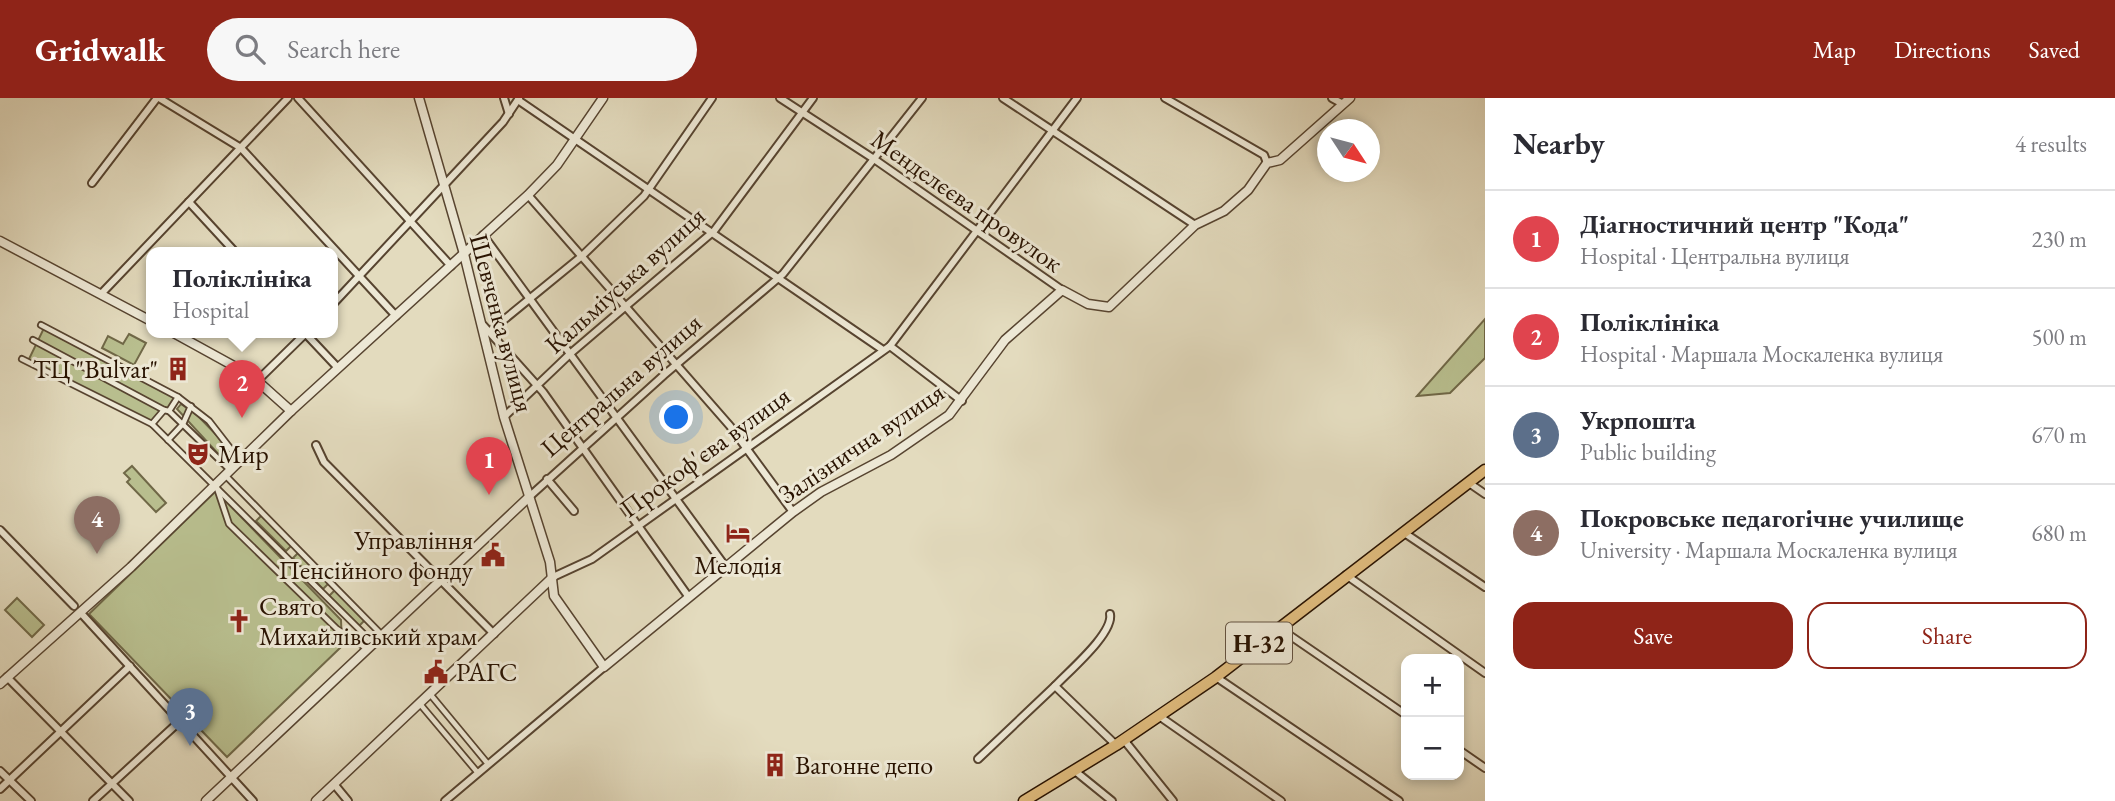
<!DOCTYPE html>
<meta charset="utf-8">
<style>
:root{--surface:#fff;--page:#f7f7f7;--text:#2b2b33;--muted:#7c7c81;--line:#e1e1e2;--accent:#8f2418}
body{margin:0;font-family:"EB Garamond",serif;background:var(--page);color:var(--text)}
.controls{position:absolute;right:21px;bottom:21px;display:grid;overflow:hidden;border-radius:14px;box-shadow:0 4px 10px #0003}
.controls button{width:63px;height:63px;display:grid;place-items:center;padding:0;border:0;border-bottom:2px solid var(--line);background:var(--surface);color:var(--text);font:35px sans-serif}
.compass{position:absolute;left:1317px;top:21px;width:63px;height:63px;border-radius:50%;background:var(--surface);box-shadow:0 4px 10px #0003;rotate:126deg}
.you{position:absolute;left:677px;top:320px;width:24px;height:24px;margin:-18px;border:5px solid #fff;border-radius:50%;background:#1a73e8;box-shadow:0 0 0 10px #1a73e833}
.badge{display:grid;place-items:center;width:46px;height:46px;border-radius:50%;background:var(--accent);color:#fff;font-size:23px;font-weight:700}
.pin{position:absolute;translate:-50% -58px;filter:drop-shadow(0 2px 4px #0008)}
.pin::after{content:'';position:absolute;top:37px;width:24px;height:21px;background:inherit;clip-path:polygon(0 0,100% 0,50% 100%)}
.popup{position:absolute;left:146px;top:149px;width:192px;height:91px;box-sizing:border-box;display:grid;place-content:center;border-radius:14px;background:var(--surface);filter:drop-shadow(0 2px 5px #0005);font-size:23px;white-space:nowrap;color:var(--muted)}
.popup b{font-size:26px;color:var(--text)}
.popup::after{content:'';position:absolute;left:50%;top:100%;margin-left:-14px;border:14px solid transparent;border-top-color:var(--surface)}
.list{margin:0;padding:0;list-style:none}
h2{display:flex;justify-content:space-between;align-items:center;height:91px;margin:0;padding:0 28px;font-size:30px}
h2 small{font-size:23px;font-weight:400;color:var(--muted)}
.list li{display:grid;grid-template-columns:46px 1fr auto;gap:21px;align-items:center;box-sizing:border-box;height:98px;padding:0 28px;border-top:2px solid var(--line)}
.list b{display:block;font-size:26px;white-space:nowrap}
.list p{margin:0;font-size:23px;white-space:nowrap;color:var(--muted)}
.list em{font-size:23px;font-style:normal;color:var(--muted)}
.actions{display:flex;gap:14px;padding:21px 28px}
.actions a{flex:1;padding:16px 0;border:2px solid var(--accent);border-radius:21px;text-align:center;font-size:24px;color:var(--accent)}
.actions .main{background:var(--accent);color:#fff}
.icon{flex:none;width:38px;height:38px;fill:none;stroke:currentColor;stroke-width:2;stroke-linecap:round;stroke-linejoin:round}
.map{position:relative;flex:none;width:1485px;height:703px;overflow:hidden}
header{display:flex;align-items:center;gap:42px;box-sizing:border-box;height:98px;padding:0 35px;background:var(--accent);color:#fff}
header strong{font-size:33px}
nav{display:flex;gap:38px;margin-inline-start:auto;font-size:24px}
.search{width:490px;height:63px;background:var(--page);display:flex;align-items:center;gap:18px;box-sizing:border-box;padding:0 24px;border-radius:38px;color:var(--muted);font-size:26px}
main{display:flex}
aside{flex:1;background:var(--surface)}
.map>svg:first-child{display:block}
</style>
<header>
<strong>Gridwalk</strong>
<div class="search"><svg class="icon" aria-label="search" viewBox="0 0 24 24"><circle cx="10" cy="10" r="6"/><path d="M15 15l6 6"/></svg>Search here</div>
<nav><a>Map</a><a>Directions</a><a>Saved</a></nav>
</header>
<main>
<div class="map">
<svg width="1485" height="703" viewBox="0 0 1485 703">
<rect width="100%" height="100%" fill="#e3dbbe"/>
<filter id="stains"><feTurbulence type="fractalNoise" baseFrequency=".00286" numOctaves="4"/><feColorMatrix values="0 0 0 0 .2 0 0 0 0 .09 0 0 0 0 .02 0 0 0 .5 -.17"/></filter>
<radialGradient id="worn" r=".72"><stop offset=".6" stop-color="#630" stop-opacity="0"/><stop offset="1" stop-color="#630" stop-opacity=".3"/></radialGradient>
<g fill="#b8be8e" stroke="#706847" stroke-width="2">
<path d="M1485,221V260L1450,295L1417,298Z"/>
<path d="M44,230L178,299L169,313L164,312L152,326L28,263Z"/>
<path d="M129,236L146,245L134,267L102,250L108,238L123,246Z"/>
<path d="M181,306L197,317L230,351L222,360L177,311Z"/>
<path d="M132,368L166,405L156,414L127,384L130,381L124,375Z"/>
<path d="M216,393L341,522L342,548L227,659L89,516Z"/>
<path d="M262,417L292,447L286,453L256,423Z"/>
<path d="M299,454L329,485L323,491L293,460Z"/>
<path d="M335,492L365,522L359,528L329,498Z"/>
<path d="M17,500L44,527L32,539L5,512Z"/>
</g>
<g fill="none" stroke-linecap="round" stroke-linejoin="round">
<g stroke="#574430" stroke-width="8">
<g id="pedestrian">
<path d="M41,227L178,299L169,313L164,312"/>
<path d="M33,242L164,312L152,326"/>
<path d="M22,261L152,326L372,544"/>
<path d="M178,299L209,323L240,363"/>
<path d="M169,313L230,372"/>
<path d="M168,342L183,326L191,308"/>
<path d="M225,377L381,536"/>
<path d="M216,387L229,426L337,531L366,550"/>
<path d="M430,596L488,666"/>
<path d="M420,606L478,675"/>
</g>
</g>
<g stroke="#574430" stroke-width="10">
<g id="minor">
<path d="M159,0L241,50L396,218"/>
<path d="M298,0L451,168"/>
<path d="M504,0L509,16"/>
<path d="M780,0L874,61L1062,192"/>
<path d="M1003,0L1195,127"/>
<path d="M1165,0L1264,57L1267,65"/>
<path d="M1332,0L1343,6"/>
<path d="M518,2L883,252"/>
<path d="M92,85L157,0"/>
<path d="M528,97L730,328L793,414"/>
<path d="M189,104L235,154"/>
<path d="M483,137L725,468"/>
<path d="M102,195L288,0"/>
<path d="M333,206L503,24L519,0"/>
<path d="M483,227L543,294L688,498"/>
<path d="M489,234L582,158L644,98L712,0"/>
<path d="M306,236L338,270"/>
<path d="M890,248L962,303"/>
<path d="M257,283L307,234"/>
<path d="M504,319L571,255L714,133L813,0"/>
<path d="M316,347L324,364L494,536"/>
<path d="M547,381L574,413"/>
<path d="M1469,385L1485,396"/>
<path d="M529,399L664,277L783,176L922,0"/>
<path d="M0,432L74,508"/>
<path d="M1403,434L1485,489"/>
<path d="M1346,477L1485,575"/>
<path d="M553,479L592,461L890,248L1077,0"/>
<path d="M80,514L253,703"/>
<path d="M1110,516C1114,535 1069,573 1055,588L1116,647"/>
<path d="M1279,530L1406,617"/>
<path d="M7,579L129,703"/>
<path d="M1216,579L1399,703"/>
<path d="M1159,618L1281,703"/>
<path d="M1124,642L1173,703"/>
<path d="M1459,652L1485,670"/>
<path d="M978,661L1055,588"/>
<path d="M0,673L31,703"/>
<path d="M1075,673L1112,703"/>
<path d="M334,686L348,703"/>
<path d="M0,691L130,568"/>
<path d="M93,703L181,622"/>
<path d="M445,703L604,569"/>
</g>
</g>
<g stroke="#574430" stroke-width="11">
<g id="tertiary">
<path d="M419,0L464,156L504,319L550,464L554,498L604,569L793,414L821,394L891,357L949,317L1005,242L1062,192L1088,206L1109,209L1195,127L1224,113L1248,92L1267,65L1280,62L1350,0"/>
<path d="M0,143L151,223"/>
<path d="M172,234L252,278L291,313"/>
<path d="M0,586L131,469L291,313L528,97L557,67L603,0"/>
<path d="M206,703L529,399"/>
<path d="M316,703L553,479"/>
</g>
</g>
<g stroke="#281200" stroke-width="13">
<path id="primary" d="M1024,703L1116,647L1216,579L1485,372"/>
</g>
<use href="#pedestrian" stroke="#ede8d5" stroke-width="4.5"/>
<use href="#minor" stroke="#ede8d5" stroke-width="6"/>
<use href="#tertiary" stroke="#ede8d5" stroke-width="8"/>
<use href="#primary" stroke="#e2be7f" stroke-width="10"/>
</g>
<defs>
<g id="building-bare" transform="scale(1.89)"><path d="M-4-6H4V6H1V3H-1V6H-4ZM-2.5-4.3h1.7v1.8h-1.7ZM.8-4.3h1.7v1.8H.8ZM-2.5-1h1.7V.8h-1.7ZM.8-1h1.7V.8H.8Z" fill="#8f2418" stroke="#ede8d5" stroke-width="2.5" paint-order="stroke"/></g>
<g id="theatre-bare" transform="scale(1.89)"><path d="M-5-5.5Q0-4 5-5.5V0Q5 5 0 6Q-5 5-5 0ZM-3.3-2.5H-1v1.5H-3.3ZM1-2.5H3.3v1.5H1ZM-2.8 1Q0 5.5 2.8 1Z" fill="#8f2418" stroke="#ede8d5" stroke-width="2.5" paint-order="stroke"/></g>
<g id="hotel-bare" transform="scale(1.89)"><path d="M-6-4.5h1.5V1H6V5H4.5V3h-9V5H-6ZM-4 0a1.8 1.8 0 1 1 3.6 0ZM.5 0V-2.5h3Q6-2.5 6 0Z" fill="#8f2418" stroke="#ede8d5" stroke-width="2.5" paint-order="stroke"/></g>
<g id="civic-bare" transform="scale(1.89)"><path d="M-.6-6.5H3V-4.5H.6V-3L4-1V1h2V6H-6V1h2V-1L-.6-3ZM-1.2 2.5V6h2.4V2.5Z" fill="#8f2418" stroke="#ede8d5" stroke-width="2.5" paint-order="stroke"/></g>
<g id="church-bare" transform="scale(1.89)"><path d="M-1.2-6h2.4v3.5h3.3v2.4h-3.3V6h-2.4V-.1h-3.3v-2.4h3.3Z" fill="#8f2418" stroke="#ede8d5" stroke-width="2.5" paint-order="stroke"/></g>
</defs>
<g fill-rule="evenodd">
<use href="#building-bare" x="178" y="271"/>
<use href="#theatre-bare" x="198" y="356"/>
<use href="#hotel-bare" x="738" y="435"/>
<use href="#civic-bare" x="493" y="457"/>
<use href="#church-bare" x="239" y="523"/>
<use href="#civic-bare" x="436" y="574"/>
<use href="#building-bare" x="775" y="667"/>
</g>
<g text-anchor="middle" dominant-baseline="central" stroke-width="6" stroke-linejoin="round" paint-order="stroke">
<rect fill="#ede8d5" stroke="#635240" stroke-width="2" x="1226" y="524.5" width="66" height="41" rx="5"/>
<g font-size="24" font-weight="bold" fill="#281200">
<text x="1259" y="545">Н-32</text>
</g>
<g font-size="26" fill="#281200" stroke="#ede8d5">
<text transform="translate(967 103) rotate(35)">Менделєєва провулок</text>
<text transform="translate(625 182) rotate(-42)">Кальміуська вулиця</text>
<text transform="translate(502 225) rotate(75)">Шевченка вулиця</text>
<text transform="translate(621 287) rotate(-41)">Центральна вулиця</text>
<text transform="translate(861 345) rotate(-34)">Залізнична вулиця</text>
<text transform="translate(705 354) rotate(-36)">Прокоф'єва вулиця</text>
</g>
<g font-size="26" fill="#281200" stroke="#ede8d5" text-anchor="start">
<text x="158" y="271" text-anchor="end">ТЦ "Bulvar"</text>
<text x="218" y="356">Мир</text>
<text x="473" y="442" text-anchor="end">Управління<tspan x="473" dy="30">Пенсійного фонду</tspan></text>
<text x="738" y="467" text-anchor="middle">Мелодія</text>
<text x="259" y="508">Свято<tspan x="259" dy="30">Михайлівський храм</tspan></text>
<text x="456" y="574">РАГС</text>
<text x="795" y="667">Вагонне депо</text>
</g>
</g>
<rect width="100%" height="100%" filter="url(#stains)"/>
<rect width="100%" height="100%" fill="url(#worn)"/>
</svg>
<div class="controls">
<button>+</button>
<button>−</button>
</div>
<svg class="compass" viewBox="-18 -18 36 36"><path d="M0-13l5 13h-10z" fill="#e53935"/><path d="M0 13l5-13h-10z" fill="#7c7c81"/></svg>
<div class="you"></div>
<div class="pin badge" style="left:489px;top:397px;background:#e0444e">1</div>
<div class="pin badge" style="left:242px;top:320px;background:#e0444e">2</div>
<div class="popup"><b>Поліклініка</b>Hospital</div>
<div class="pin badge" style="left:190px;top:648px;background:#5c6f8a">3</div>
<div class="pin badge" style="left:97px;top:456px;background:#8d6e63">4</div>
</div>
<aside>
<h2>Nearby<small>4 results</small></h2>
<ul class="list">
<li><span class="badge" style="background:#e0444e">1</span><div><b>Діагностичний центр &quot;Кода&quot;</b><p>Hospital · Центральна вулиця</p></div><em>230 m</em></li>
<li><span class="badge" style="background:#e0444e">2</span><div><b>Поліклініка</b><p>Hospital · Маршала Москаленка вулиця</p></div><em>500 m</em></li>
<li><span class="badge" style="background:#5c6f8a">3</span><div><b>Укрпошта</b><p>Public building</p></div><em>670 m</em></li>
<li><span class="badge" style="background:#8d6e63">4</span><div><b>Покровське педагогічне училище</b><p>University · Маршала Москаленка вулиця</p></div><em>680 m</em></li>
</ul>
<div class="actions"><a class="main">Save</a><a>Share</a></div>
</aside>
</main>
